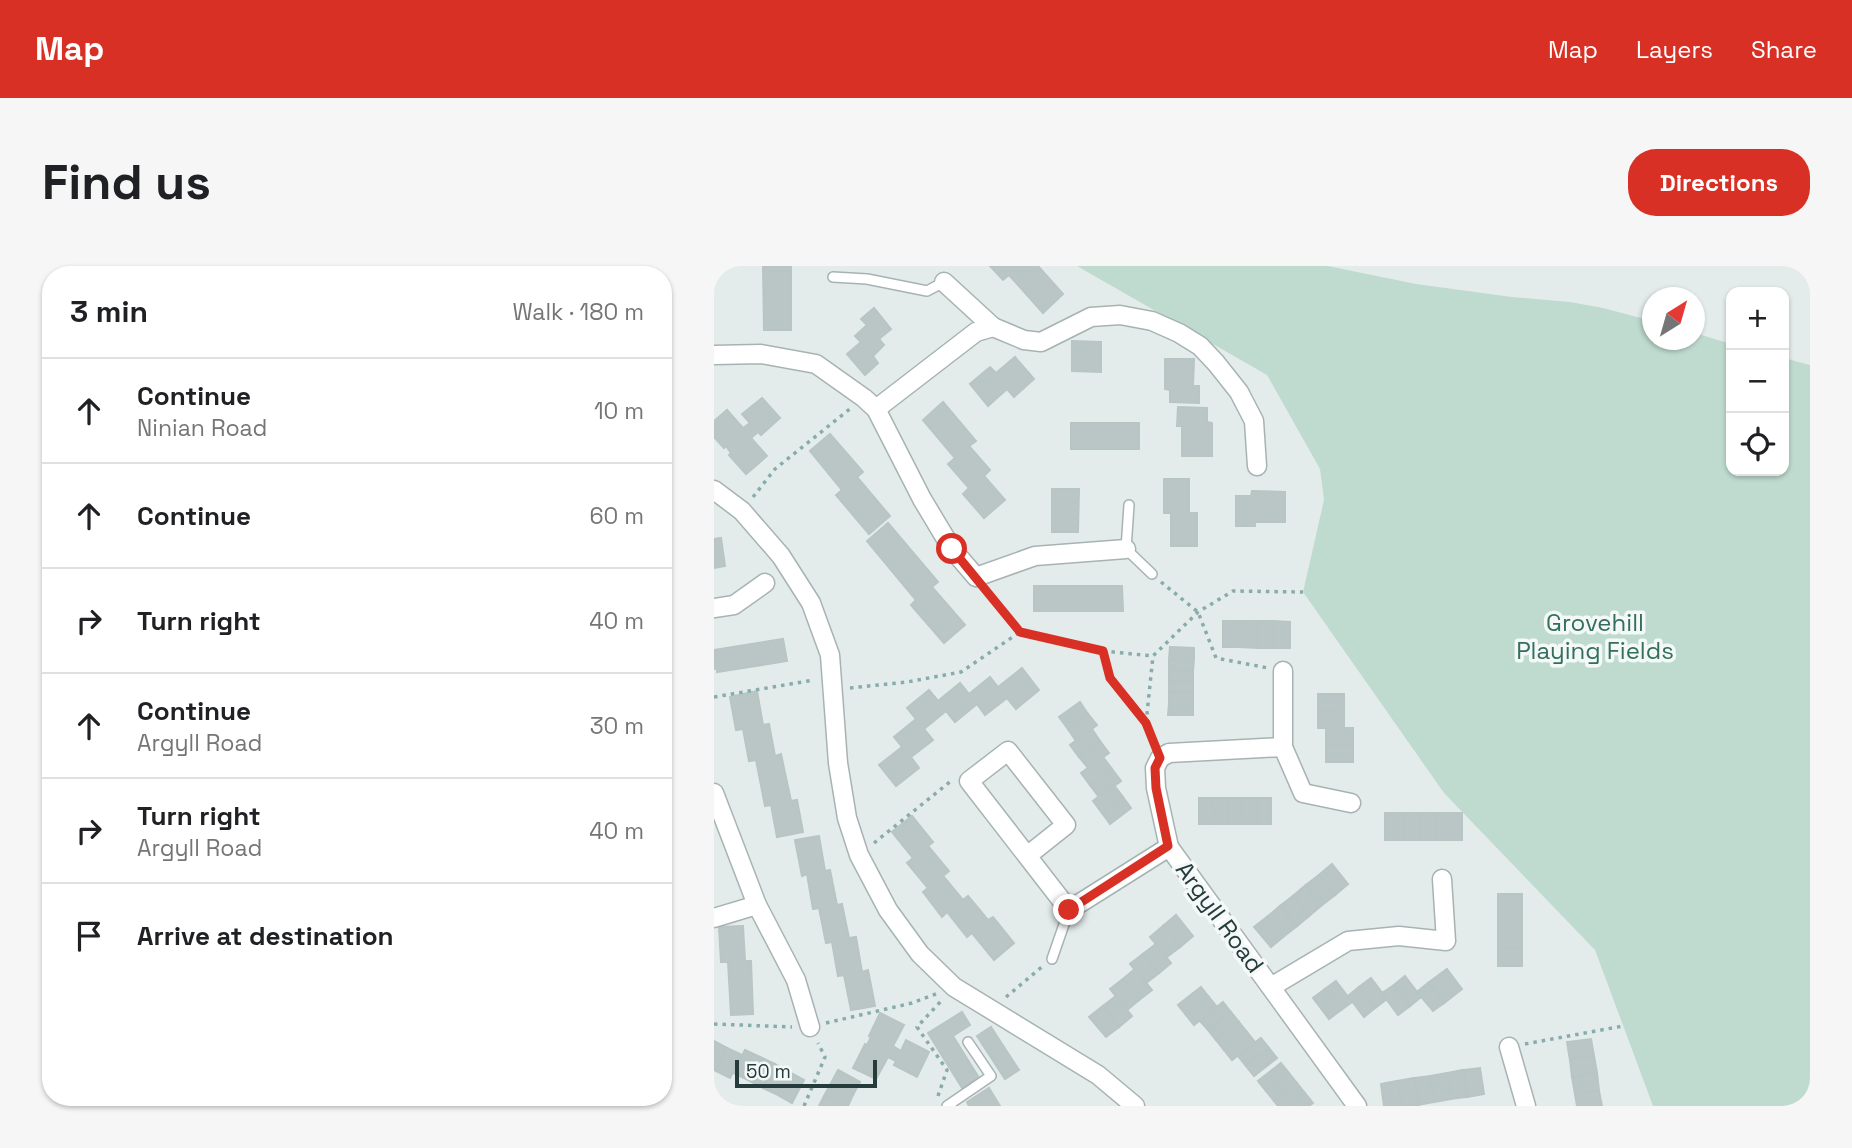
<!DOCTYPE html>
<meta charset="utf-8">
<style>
:root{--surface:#fff;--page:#f6f6f6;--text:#202124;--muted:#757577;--line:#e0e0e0;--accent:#d93025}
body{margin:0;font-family:"Space Grotesk",sans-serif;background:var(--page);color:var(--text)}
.controls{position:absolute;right:21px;top:21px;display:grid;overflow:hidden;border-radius:14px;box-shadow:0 2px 5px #0004}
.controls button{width:63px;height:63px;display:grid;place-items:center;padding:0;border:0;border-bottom:2px solid var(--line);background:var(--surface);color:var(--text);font:35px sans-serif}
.compass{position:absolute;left:928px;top:21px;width:63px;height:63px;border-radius:50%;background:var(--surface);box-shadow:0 2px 5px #0004;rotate:37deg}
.scale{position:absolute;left:21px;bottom:18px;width:142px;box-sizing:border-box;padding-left:7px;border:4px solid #253b3c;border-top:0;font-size:19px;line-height:24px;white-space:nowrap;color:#253b3c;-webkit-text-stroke:5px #f4f9f8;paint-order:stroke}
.stop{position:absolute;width:21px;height:21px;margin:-16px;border:5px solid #d93025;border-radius:50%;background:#fff}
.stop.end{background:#d93025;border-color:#fff;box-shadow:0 2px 7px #0008}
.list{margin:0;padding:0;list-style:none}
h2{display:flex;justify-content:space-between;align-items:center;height:91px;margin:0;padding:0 28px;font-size:30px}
h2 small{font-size:23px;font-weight:400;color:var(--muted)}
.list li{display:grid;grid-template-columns:46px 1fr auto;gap:21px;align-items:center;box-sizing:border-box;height:105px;padding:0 28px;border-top:2px solid var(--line)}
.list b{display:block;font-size:26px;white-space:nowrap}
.list p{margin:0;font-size:23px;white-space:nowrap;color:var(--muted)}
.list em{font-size:23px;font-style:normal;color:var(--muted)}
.icon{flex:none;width:38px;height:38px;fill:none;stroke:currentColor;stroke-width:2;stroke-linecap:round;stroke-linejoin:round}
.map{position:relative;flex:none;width:1096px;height:840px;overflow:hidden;border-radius:28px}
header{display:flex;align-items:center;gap:42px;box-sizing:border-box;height:98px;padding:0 35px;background:var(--accent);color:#fff}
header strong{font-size:33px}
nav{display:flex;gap:38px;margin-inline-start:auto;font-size:24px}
.intro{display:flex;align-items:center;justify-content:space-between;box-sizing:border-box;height:168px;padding:0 42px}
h1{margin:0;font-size:49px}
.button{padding:18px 32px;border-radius:28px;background:var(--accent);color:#fff;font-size:24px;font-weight:700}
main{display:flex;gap:42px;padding:0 42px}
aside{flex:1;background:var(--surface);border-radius:28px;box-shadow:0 2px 5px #0004}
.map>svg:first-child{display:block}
</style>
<header>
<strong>Map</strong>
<nav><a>Map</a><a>Layers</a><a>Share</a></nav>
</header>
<div class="intro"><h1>Find us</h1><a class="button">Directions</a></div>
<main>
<aside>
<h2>3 min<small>Walk · 180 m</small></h2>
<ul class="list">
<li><svg class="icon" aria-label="ahead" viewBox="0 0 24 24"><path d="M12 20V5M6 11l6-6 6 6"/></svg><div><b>Continue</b><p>Ninian Road</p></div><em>10 m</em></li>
<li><svg class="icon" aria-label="ahead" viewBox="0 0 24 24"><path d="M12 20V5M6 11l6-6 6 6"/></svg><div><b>Continue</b></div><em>60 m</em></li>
<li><svg class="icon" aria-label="right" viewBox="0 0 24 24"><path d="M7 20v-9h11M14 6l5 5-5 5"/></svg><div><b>Turn right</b></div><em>40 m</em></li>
<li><svg class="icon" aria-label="ahead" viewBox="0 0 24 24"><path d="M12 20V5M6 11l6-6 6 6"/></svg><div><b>Continue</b><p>Argyll Road</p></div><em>30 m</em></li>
<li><svg class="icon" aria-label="right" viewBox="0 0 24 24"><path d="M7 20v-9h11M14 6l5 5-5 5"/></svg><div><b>Turn right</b><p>Argyll Road</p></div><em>40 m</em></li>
<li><svg class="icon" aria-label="arrive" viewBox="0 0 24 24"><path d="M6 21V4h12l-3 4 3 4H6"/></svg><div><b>Arrive at destination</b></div></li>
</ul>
</aside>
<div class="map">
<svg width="1096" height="840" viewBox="0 0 1096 840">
<rect width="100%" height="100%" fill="#e4eceb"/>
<path fill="#bfdbcf" d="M363,0H614L702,18L798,31L856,36L889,42L938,55V74H980L981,67L1017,78V205H1070V92L1096,99V840H939L881,684L730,527L589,326L610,234L606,203L553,109Z"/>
<g fill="#bac6c5" stroke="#b7c5c3" stroke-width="2">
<path d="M49,0H77V64H50Z"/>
<path d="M276,0H324L349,28L329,47L295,9L289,14Z"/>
<path d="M160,42L177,63L165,73L170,79L159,90L164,97L151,109L133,88L147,76L141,70L153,59L147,53Z"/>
<path d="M358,75L387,76V106L358,105Z"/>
<path d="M301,91L320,113L300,131L293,123L274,140L256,118L276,101L282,107Z"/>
<path d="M451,93H480L479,120H485V137L456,136V124L451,123Z"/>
<path d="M48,132L66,152L47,169L44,166L37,172L53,190L32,208L15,189L17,187L12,180L10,182L0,171V155L13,144L29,162L36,157L28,148Z"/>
<path d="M229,136L262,175L255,180L276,204L270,210L291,234L270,252L249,228L255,222L234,198L241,192L209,154Z"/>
<path d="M464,141L493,142V156L498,157V190H468V160H463Z"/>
<rect x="357" y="157" width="68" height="26"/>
<path d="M116,168L149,206L143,211L176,250L155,268L122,229L128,224L96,185Z"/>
<path d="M450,213H475V247H483V280H457V247H450Z"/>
<path d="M338,223H365L364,266H338Z"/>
<path d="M538,225L571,226V256H541V260H522V230H537Z"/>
<path d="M174,257L224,316L218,321L251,359L230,377L197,339L202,334L153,275Z"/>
<path d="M7,272L11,300L0,302V273Z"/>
<path d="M320,320H408L409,345H320Z"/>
<rect x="509" y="355" width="17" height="26"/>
<path d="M526,355H543V382L526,381Z"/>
<rect x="543" y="355" width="16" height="27"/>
<path d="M559,355L576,356V382H559Z"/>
<path d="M69,373L73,395L3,406V402L0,403V384Z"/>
<path d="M456,381L480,382V393H455Z"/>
<path d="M455,393H480L479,405L455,404Z"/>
<path d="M308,402L325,424L302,443L293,432L271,449L263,438L241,456L232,445L210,463L219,474L197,491L205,502L182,520L165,499L188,481L180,471L202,453L193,442L215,424L224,435L246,417L255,428L276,411L284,421Z"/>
<path d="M455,404L479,405V416L455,415Z"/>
<path d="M455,415L479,416V427L455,426Z"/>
<path d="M43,425L49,459L55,458L61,490L67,488L77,535L83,534L89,566L63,571L57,539L51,540L42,494L35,495L29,463L22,464L16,431Z"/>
<path d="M455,426L479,427V438H455Z"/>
<rect x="604" y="428" width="26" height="17"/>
<path d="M366,436L374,448L354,463L345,451Z"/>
<path d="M455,438H479V449H454Z"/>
<rect x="604" y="445" width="26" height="17"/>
<path d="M374,448L383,459L362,475L354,463Z"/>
<rect x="612" y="462" width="27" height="17"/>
<path d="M378,463L386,475L365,491L356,479Z"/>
<path d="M386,475L395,487L374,502L365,491Z"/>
<rect x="612" y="479" width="27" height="17"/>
<path d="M389,491L398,503L376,519L367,507Z"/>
<path d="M398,503L407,515L385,531L376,519Z"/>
<path d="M400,519L409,531L388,547L379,535Z"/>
<path d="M409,531L417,542L396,558L388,547Z"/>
<path d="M485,532H499L500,558H485Z"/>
<path d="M499,532H514V558H500Z"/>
<rect x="514" y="532" width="14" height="26"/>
<rect x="528" y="532" width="15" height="26"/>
<rect x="543" y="532" width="14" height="26"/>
<rect x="671" y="547" width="19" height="27"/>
<rect x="690" y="547" width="16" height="27"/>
<rect x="706" y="547" width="16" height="27"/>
<rect x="722" y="547" width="26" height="27"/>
<path d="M198,550L219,576L214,580L235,605L229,610L249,634L254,630L274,654L279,651L300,677L280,694L258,667L253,671L233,646L228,651L209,626L214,622L193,597L199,592L178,566Z"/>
<path d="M105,570L111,605L116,604L123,639L128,638L135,672L142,671L148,706L154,704L161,740L137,744L130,709L124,710L118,676L112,677L105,642L99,643L93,608L88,610L81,574Z"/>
<path d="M618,598L634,618L621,629L605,609Z"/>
<path d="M605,609L621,629L608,639L592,619Z"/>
<path d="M592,619L608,639L595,650L579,630Z"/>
<rect x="784" y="628" width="24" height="18"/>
<path d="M579,630L595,650L583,660L566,640Z"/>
<path d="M566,640L583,660L569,671L553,651Z"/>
<rect x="784" y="646" width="24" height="18"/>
<path d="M462,649L479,670L466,681L449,660Z"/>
<path d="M553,651L569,671L557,681L540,661Z"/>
<path d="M29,660L31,695H37L39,748L17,749L14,696H7L5,661Z"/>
<path d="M449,660L466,681L453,691L436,671Z"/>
<rect x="784" y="664" width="24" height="18"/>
<path d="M442,678L457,697L445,707L429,688Z"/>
<rect x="784" y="682" width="24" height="18"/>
<path d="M429,688L445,707L432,717L416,698Z"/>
<path d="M421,703L438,724L425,734L409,713Z"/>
<path d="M733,703L748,723L730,737L714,717Z"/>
<path d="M691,710L707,731L696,740L680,719Z"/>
<path d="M657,712L673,733L661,742L645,721Z"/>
<path d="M409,713L425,734L413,744L396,723Z"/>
<path d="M622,715L638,736L627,744L611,723Z"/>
<path d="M714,717L730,737L719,745L703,726Z"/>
<path d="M680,719L696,740L684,749L668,727Z"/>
<path d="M487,721L495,731L472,749L464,739Z"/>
<path d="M645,721L661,742L650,751L634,730Z"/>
<path d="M611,723L627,744L615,753L599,732Z"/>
<path d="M402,730L418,750L405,761L389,740Z"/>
<path d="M495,731L503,741L480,759L472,749Z"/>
<path d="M509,736L517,746L494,764L486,755Z"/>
<path d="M389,740L405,761L392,771L375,751Z"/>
<path d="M248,746L256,759L239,770L265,812L248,822L214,767Z"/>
<path d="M517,746L525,756L502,774L494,764Z"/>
<path d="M166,747L190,759L179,780L187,785L192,774L215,786L203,811L180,799L182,795L174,791L162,813L139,802L151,778L153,779L157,771L155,770Z"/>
<path d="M525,756L533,766L510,784L502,774Z"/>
<path d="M277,761L305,804L291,813L263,770Z"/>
<path d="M533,766L541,776L518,794L510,784Z"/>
<path d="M547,772L555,782L532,800L524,790Z"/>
<path d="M877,773L880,790L856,794L853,776Z"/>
<path d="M0,775L13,782L2,805L0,804Z"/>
<path d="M13,782L28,789L16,812L2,805Z"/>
<path d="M555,782L563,792L540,810L532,800Z"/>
<path d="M31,784L46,791L34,814L19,807Z"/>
<path d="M880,790L883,807L858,811L856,794Z"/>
<path d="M46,791L61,798L49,822L34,814Z"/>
<path d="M567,797L575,807L552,825L544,815Z"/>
<path d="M61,798L75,806L64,829L49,822Z"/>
<path d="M766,802L770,828L753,831L749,804Z"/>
<path d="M124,804L146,816L139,829L117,817Z"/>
<path d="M749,804L753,831L737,833L733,807Z"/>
<path d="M75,806L90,814L78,837L64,829Z"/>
<path d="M575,807L583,817L560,835L552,825Z"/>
<path d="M733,807L737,833L720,836L716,810Z"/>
<path d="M883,807L885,825L861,828L858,811Z"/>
<path d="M716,810L720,836L704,839L700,812Z"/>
<path d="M700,812L704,839L687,840L683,815Z"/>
<path d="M683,815L687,840H670L667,818Z"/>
<path d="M117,817L139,829L134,840H130L110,830Z"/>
<path d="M583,817L591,827L575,840H564L560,835Z"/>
<path d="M275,822L286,840H255L253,836Z"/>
<path d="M885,825L888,840H863L861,828Z"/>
<path d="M591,827L599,837L595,840H575Z"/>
<path d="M110,830L130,840H105Z"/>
</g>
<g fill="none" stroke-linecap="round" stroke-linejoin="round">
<g stroke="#a7b3b3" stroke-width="12">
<g id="lane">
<path d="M119,11L153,13L213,25L230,16"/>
<path d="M415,239L412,283L438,308"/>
<path d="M338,693L355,644"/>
<path d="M233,840L277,810L254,776"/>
</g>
</g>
<g stroke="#a7b3b3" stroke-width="21">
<g id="street">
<path d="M279,61L310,74L327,76L377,51L406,49L438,55L465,67L486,80L502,97L525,126L540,155L543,200"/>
<path d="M0,89L47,88L102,98L150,132L162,143L208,233L238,283L262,311L321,290L412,283"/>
<path d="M162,143L262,66L279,61L230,16"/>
<path d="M0,224L28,245L67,290L97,337L116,389L124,497L133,552L145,589L174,644L206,688L240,721L384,809L421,840"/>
<path d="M0,342L20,339L51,317"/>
<path d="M569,405V481L589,527L637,537"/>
<path d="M569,481L455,487L446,492L441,502L442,522L455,581L643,840"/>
<path d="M0,527L43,639L82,714L96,761"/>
<path d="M313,590L352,559L294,485L255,515L355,644L455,581"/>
<path d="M0,652L43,639"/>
<path d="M557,721L634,675L685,670L732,675L728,613"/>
<path d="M795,781L812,840"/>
</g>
</g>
<g stroke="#88acac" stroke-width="3.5" stroke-dasharray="3.5 5" stroke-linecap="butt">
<path d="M39,231L61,203L137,142"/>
<path d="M447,316L484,346L502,392L554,402"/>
<path d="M272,324L306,366L389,385L396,412L432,457L439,475"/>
<path d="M389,385L439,390"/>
<path d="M136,422L193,416L247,406L306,366"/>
<path d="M0,431L100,414"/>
<path d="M432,457L439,390L484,346L519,325L589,326"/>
<path d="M160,577L237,515H239"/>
<path d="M292,731L329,700"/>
<path d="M112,757L198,737L222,728"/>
<path d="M0,758L78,761"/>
<path d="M811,778L909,760"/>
<path d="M224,830L233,804L203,761L229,733"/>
<path d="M90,840L111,791L104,777"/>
</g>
<use href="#lane" stroke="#fff" stroke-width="9"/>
<use href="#street" stroke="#fff" stroke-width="18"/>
</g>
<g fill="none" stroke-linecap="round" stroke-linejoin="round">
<path stroke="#d93025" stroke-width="9" d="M238,283L306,366L389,385L396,412L432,457L446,492L441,502L442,522L454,580L355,644"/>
</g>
<g text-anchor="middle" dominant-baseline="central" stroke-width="7" stroke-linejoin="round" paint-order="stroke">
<g font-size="24" fill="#336f5c" stroke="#f4f9f8">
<text x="881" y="356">Grovehill<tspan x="881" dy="28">Playing Fields</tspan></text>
</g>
<g font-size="24" fill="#253b3c" stroke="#f4f9f8">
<text transform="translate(506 651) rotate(54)">Argyll Road</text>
</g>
</g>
</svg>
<div class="controls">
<button>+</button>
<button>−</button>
<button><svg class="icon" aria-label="locate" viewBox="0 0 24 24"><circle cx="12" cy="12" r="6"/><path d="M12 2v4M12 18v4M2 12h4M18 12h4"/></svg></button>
</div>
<svg class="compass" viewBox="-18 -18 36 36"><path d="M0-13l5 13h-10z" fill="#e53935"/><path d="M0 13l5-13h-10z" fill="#757577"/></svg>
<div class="scale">50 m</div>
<div class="stop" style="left:238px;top:283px"></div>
<div class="stop end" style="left:355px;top:644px"></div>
</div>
</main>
